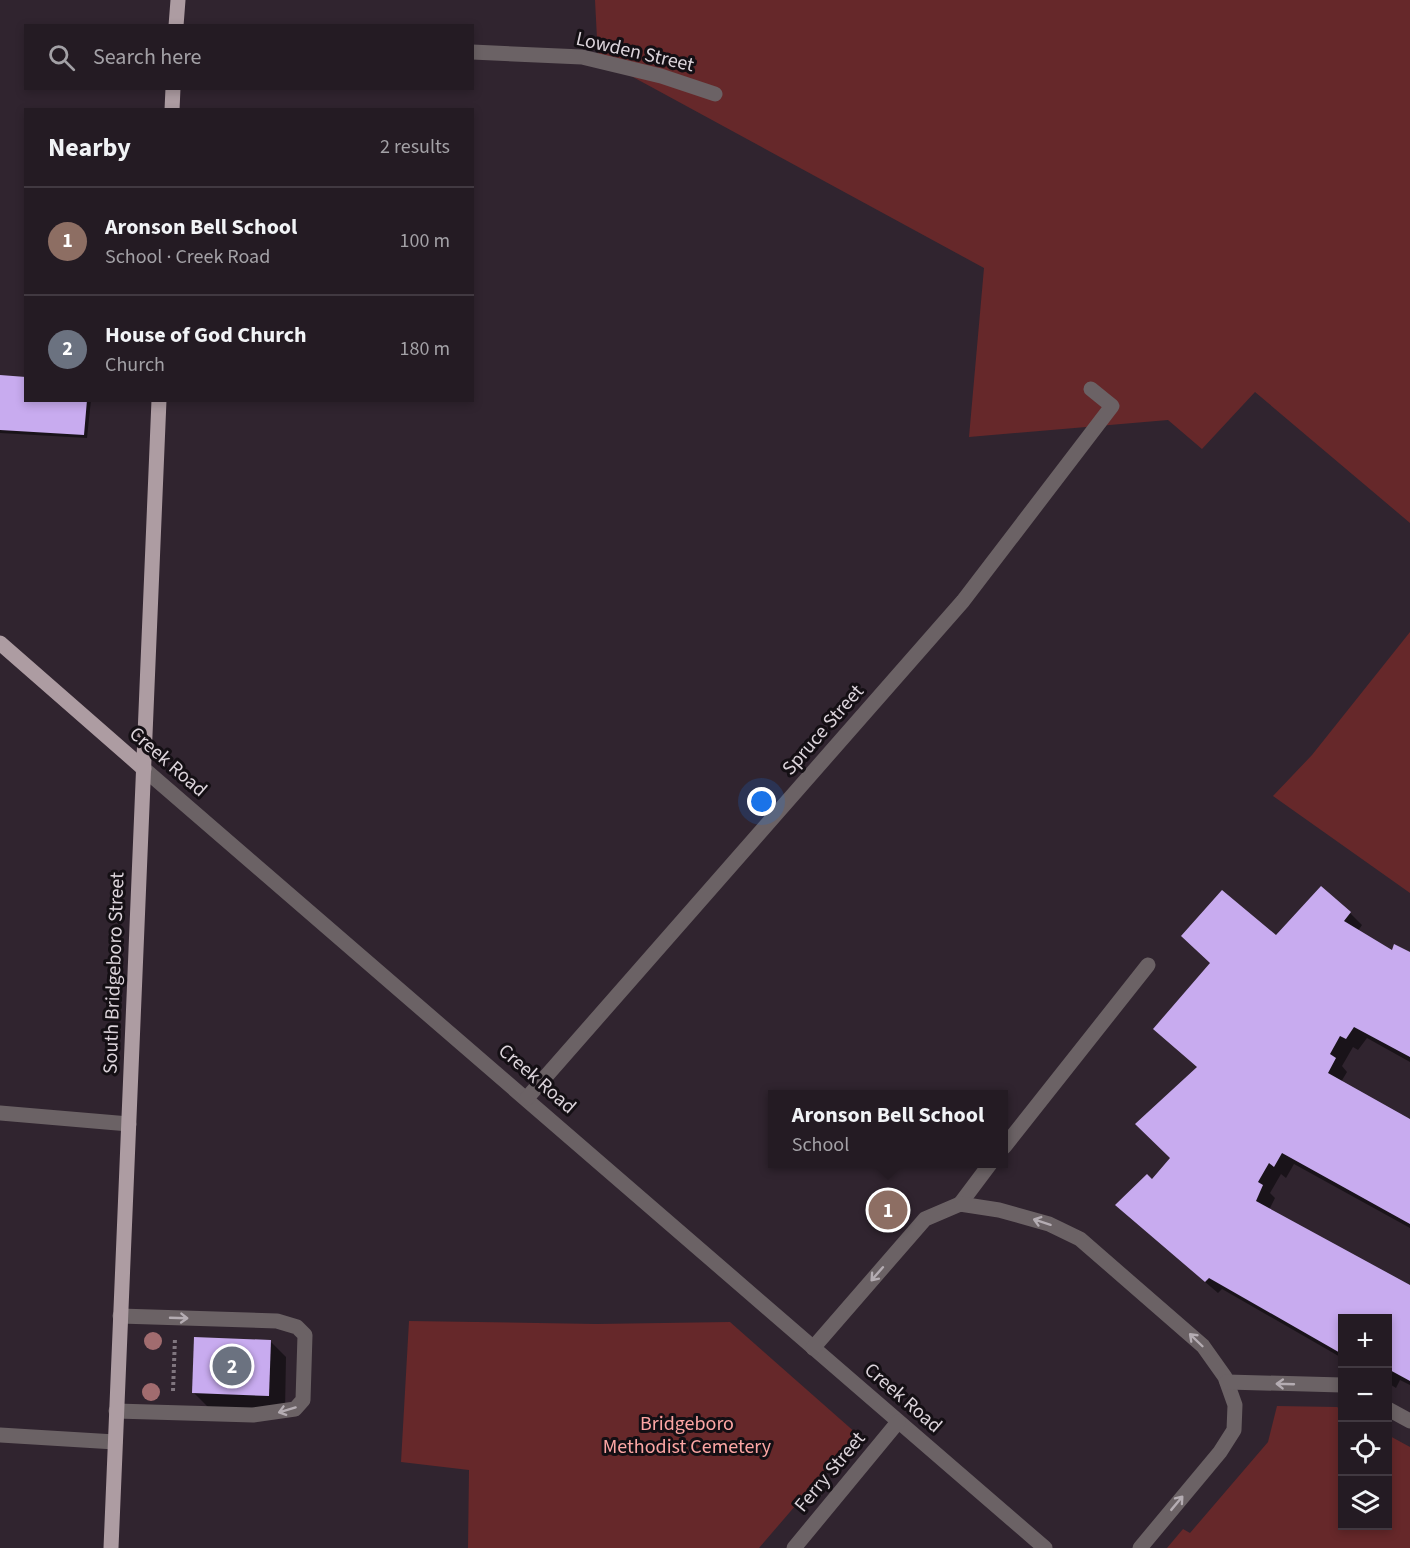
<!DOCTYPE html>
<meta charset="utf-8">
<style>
:root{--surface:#241b23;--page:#302830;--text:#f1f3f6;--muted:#a3a1a6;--line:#413941;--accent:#51ccd4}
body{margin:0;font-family:"Source Sans 3",sans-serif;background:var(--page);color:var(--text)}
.controls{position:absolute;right:18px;bottom:18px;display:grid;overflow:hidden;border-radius:0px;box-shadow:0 3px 9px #0003}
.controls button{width:54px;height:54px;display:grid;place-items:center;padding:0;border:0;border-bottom:2px solid var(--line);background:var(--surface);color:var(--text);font:30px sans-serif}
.you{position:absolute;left:762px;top:802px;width:21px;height:21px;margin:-15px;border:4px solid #fff;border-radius:50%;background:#1a73e8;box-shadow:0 0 0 9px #1a73e833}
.badge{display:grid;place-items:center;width:39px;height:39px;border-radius:50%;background:var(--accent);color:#fff;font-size:20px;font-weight:700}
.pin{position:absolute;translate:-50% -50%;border:3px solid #fff;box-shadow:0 2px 6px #0006}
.popup{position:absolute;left:768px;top:1090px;width:240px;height:78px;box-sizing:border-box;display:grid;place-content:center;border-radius:0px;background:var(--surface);filter:drop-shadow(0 2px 4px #0005);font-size:20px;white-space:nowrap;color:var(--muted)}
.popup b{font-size:22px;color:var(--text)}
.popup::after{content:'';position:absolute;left:50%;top:100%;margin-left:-12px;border:12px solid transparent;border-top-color:var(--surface)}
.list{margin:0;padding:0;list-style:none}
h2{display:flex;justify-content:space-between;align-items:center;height:78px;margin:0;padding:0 24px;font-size:26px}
h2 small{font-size:20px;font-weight:400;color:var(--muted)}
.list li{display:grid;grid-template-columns:39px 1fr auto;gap:18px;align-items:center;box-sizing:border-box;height:108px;padding:0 24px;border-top:2px solid var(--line)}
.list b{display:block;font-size:22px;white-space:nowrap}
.list p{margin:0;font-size:20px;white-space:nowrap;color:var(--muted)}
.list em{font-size:20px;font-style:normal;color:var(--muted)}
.icon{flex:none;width:33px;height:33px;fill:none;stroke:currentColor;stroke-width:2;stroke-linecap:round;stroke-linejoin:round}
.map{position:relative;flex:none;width:1410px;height:1548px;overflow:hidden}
.search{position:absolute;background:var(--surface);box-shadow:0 3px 9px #0003;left:24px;top:24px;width:450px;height:66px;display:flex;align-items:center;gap:15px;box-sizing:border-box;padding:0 21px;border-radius:0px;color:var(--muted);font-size:22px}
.panel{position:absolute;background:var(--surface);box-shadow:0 3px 9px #0003;left:24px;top:108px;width:450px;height:294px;border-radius:0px}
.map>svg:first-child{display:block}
</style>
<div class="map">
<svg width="1410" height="1548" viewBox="0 0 1410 1548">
<rect width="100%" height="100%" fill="#30242f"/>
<g fill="#66282a">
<path d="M595,0H1410V523L1255,392L1202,449L1168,420L969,437L984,268L598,58Z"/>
<path d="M1410,632V893L1273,796L1312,755Z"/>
<path d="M409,1321L596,1324L730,1322L857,1434L759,1548H468L469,1470L401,1462Z"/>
<path d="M1277,1406L1337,1407L1342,1410V1526H1388V1435L1410,1447V1548H1167L1183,1529L1190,1533L1268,1442Z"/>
</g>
<g fill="#0007">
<path d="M0,376L26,400H91L87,438L0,433Z"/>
<path d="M1350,913L1362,925L1358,931L1392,953L1410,954V1062L1367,1038L1358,1050L1353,1047L1342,1066L1347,1072L1341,1082L1410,1121V1228L1294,1164L1286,1178L1281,1174L1270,1193L1275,1198L1269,1210L1410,1287V1385L1400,1380L1396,1388L1388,1383V1318H1342V1358L1222,1289L1218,1293L1129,1217L1152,1181L1172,1158L1198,1068Z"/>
<path d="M270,1341L286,1357L285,1411L210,1409L194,1393Z"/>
</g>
<g fill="#c8abef">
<path d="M0,375L26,377V400H87L84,435L0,430Z"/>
<path d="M1321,886L1351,912L1344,921L1392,950L1394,944L1410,952V1057L1354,1027L1346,1039L1340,1036L1330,1054L1336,1058L1328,1073L1410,1119V1224L1282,1153L1274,1167L1269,1163L1258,1182L1263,1185L1256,1201L1410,1285V1381L1388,1369V1318H1342V1354L1209,1278L1205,1282L1115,1205L1147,1174L1152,1179L1170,1158L1135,1124L1197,1067L1153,1029L1210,963L1181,936L1222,890L1276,935Z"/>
<path d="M194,1337L271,1340L269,1396L192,1393Z"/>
</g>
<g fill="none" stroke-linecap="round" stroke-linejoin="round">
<path stroke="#80767f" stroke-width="4" stroke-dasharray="3 3" stroke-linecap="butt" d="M173,1391L175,1338"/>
<g stroke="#6b6265" stroke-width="15">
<path d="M472,52L582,57L661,76L715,94"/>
<path d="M144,769L1045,1548"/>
<path d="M527,1098L963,601L1112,406L1091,389"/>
<path d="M0,1113L129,1124"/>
<path d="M1004,1147L1148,965"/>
<path d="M960,1204L990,1164"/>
<path d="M813,1348L925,1219L960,1204L999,1210L1049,1224L1080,1239L1203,1346L1225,1377L1235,1405L1234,1430L1220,1452L1140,1548"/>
<path d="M1227,1382L1342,1385"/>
<path d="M1388,1409L1410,1421"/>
<path d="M116,1411L253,1415L295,1409L303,1400L305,1335L297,1327L277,1321L120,1316"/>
<path d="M0,1435L115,1442"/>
<path d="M794,1548L898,1422"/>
</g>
<g stroke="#ad9ca2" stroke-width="15">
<path d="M176,26L178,0"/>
<path d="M172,110L173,88"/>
<path d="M0,643L144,769"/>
<path d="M111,1548L159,400"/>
</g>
</g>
<g fill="#a16c6f">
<circle cx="153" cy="1341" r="9"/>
<circle cx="151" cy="1392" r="9"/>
</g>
<defs><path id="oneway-shaft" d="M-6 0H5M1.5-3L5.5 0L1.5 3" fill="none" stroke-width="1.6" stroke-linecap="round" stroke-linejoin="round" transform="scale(1.5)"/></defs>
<g stroke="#b4acb2">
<use href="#oneway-shaft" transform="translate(1042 1222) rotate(-162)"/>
<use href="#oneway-shaft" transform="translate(877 1274) rotate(131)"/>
<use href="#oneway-shaft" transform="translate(179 1318) rotate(2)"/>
<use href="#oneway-shaft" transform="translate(1196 1340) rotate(-136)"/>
<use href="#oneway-shaft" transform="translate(1285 1384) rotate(-178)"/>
<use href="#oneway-shaft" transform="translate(287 1410) rotate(163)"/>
<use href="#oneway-shaft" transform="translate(1177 1503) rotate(-50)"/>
</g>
<g text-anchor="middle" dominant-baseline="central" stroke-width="6" stroke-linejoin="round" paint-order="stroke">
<g font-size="20" fill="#dcd4db" stroke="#140f14">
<text transform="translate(635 52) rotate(13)">Lowden Street</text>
<text transform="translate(823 730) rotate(-49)">Spruce Street</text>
<text transform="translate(168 762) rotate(41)">Creek Road</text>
<text transform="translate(114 973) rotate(-88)">South Bridgeboro Street</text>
<text transform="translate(537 1079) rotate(41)">Creek Road</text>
<text transform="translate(903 1398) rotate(41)">Creek Road</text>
<text transform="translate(830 1472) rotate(-50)">Ferry Street</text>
</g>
<g font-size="20" fill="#fda6a4" stroke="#140f14">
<text x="687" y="1424">Bridgeboro<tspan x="687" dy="23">Methodist Cemetery</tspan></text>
</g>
</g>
</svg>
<div class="controls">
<button>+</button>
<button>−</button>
<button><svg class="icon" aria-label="locate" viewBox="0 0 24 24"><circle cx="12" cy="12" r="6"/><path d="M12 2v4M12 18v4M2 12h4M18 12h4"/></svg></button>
<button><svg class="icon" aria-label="layers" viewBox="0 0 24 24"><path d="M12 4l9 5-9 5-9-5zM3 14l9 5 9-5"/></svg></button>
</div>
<div class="you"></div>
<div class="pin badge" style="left:888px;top:1210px;background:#8d6e63">1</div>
<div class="popup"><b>Aronson Bell School</b>School</div>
<div class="pin badge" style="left:232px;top:1366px;background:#6b7280">2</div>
<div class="search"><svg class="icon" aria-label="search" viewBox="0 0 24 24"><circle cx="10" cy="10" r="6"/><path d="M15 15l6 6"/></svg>Search here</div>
<section class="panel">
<h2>Nearby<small>2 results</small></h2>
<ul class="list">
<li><span class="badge" style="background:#8d6e63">1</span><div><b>Aronson Bell School</b><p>School · Creek Road</p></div><em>100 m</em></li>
<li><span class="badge" style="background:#6b7280">2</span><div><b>House of God Church</b><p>Church</p></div><em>180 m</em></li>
</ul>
</section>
</div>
